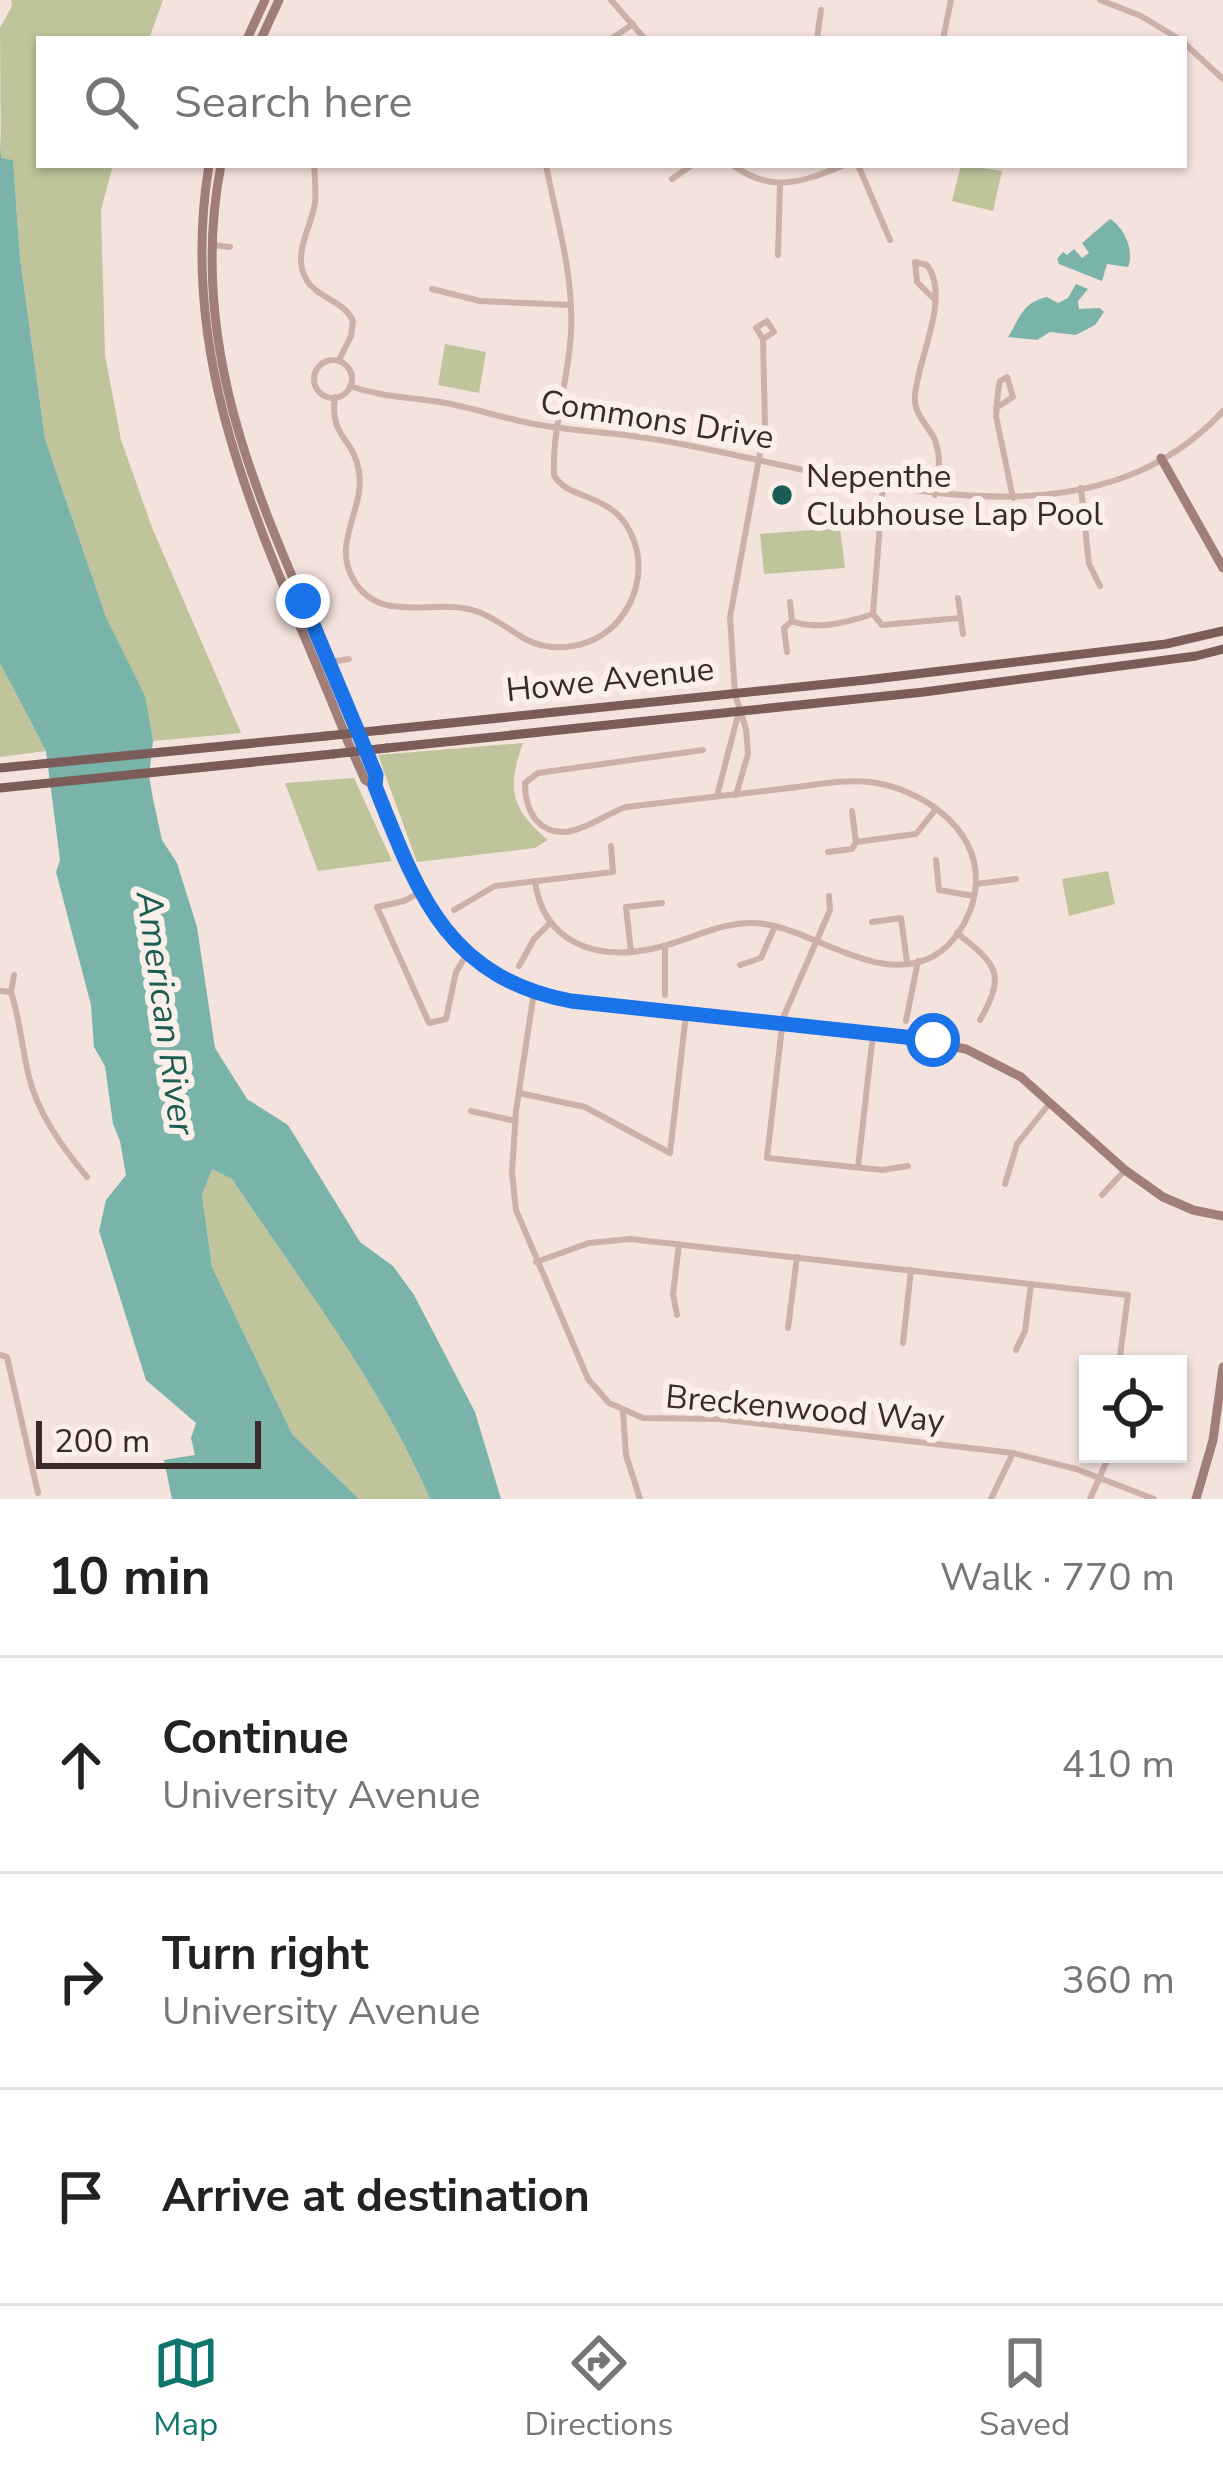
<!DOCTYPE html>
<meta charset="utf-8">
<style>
:root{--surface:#fff;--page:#f6f6f6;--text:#222;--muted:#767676;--line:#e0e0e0;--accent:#0f766e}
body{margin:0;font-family:"Nunito Sans",sans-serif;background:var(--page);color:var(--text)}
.controls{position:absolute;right:36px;bottom:36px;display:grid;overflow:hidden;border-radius:0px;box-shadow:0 3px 9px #0004}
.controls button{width:108px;height:108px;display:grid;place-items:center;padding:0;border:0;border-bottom:3px solid var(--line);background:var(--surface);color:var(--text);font:60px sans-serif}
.scale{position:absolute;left:36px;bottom:30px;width:225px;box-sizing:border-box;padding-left:12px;border:6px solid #392928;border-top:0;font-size:33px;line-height:42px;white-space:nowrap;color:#392928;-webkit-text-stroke:9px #fbefe9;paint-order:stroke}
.stop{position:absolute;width:36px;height:36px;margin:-27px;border:9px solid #1a73e8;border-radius:50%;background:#fff}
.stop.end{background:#1a73e8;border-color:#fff;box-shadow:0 3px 12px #0008}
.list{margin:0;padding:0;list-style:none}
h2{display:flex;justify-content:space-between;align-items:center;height:156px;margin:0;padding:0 48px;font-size:51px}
h2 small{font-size:39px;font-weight:400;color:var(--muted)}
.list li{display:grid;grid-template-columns:78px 1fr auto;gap:36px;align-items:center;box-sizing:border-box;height:216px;padding:0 48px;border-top:3px solid var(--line)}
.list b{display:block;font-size:45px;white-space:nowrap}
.list p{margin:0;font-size:39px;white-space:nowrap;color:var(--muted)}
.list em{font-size:39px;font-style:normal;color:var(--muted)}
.icon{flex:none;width:66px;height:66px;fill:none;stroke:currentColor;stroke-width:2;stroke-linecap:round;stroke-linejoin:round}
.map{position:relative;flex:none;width:1223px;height:1499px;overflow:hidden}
.search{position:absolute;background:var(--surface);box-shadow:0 3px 9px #0004;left:36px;right:36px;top:36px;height:132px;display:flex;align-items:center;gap:30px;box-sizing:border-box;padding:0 42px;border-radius:0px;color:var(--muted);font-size:45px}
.sheet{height:804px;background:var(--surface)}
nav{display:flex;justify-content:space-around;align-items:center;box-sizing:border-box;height:168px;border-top:3px solid var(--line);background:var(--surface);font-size:33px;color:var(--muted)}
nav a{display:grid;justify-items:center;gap:6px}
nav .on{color:var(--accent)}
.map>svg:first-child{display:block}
</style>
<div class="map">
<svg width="1223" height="1499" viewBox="0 0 1223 1499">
<rect width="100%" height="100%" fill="#f4e3dc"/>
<g fill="#bfc49b">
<path d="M11,0H163L149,39H39V165H113L101,210L105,355L121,440L153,530L241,733L153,741L144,696L106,617L45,439L20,258L13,160L1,159L0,28L12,6Z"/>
<path d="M961,165L1002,171L993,211L952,201Z"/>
<path d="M445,344L486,352L479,393L438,385Z"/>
<path d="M840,528L845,568L764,574L760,534Z"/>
<path d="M0,663L1,665L46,751L0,757Z"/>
<path d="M523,743C507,788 510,808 548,840L535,848L417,862L378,755Z"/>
<path d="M354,778L392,861L318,871L285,783Z"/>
<path d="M1108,871L1115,904L1069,916L1062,879Z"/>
<path d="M212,1168L232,1179C302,1284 380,1383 430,1499H359L292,1434L212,1267L202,1195Z"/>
</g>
<g fill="#79b3a9">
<path d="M0,134L1,158L13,160L20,258L45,439L106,617L145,696L153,741L149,776L153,799L162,840L177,863L197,927L215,1048L247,1099L288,1125L360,1242L393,1266L414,1295L475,1412L501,1499H430C380,1383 302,1284 232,1179L212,1169L202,1195L212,1267L292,1434L359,1499H172L164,1460L195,1455L191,1438L196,1423L146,1380L99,1231L106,1200L126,1175L120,1141L113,1124L105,1066L94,1047L91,1005L56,872L60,860L46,751L0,663Z"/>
<path d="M1110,219C1124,227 1135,251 1128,267L1107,264L1102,281L1059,264L1057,259L1063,252L1067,255L1074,249L1082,258L1089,253L1082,243Z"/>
<path d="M1076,284L1088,289L1078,301L1079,309L1100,308L1104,312L1095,325L1076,335L1050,332L1037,340L1008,337C1019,320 1022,302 1047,297L1058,303L1068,298Z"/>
</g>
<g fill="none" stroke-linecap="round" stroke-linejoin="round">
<g stroke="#cdb0a7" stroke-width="6">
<path d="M611,0L645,39"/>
<path d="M1100,0L1141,16L1179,39"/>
<path d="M611,39L633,24"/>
<path d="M817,39L821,10"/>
<path d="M943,39L951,0"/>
<path d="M1184,43L1223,79"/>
<path d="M314,165C315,177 316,191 315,203C311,228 293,253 305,277C316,299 343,299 353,321L351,336L339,360"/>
<path d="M733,165C771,194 804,182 844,165"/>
<path d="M858,165L890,240"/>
<path d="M672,179L692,165"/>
<path d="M213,245L230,247"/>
<path d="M778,255L780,184"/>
<path d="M432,289L480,301L571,305"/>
<circle cx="333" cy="379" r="19"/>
<path d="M350,386C381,397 408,397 440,402C470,407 499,417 529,423C568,431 608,432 647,438C824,465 1078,569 1223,411"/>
<path d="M335,397C329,438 354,437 359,472C365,509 332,542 353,579C377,622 425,602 462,608C488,611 505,628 527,640C558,655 597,646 619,620C635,601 642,575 637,551C622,488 570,505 554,475C552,429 568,381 571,334C574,274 557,222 546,165"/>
<path d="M996,408L1013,397L1007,377L1000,381C997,392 997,404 996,416L1013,498"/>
<path d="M1081,488L1089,564L1100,586"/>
<path d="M935,495C939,475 942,457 934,438C926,423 913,413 915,395C918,358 951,297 927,265L915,262L917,282L935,300"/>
<path d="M958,598L963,634"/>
<path d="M790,602L792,621C816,631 849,622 873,614L883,485"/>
<path d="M873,614L882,625L960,618"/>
<path d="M787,652L784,628L792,621"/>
<path d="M330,662L349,659"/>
<path d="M736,795L748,754L746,729L735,694L730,617L765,426L763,339L756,328L767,321L774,332L763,339"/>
<path d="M717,796L738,715"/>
<path d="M856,842L916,834L936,809"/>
<path d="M828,852L852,849L856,842L852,811"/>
<path d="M936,860L939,890L974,896"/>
<path d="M535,881C543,942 595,961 651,949C692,941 722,918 765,924C818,933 878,984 932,957C958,943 976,909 976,880C976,826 921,789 871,782C844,779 816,785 789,788C735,794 680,801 626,807C599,816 563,850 536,820C527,809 525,796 525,783L538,773L703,750"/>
<path d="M976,884L1016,879"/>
<path d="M419,893L404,901L377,907L429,1023L446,1019L456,972L467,954"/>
<path d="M829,896L830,910L783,1018L767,1158L882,1170L908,1166"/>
<path d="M454,910L495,886L613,872L611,846"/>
<path d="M872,922L901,918L907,962"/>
<path d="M957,933C996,964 1007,973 980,1020"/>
<path d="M631,952L626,907L662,903"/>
<path d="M740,965L761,958L775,926"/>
<path d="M519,966L534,939L549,924"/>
<path d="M0,991L11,992C20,1019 22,1049 29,1077C38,1114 63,1148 87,1177"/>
<path d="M11,992L14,975"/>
<path d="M534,992L516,1111L512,1173L516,1210L588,1379L609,1403L643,1418L718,1419L1013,1453L1076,1469L1154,1499"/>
<path d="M665,995V946"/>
<path d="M906,1021L918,961"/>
<path d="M519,1093L585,1107L670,1153L686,1014"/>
<path d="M471,1111L515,1121"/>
<path d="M858,1167L873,1034"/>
<path d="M1005,1184L1017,1144L1049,1104"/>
<path d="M1102,1195L1125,1170"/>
<path d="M536,1262L589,1243L630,1239L1128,1295L1119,1364"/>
<path d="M677,1315L673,1294L679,1244"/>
<path d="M788,1328L797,1257"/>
<path d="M903,1343L911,1270"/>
<path d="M1016,1350L1025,1331L1031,1284"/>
<path d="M0,1355L7,1357L38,1493"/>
<path d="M623,1412L626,1455L640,1499"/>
<path d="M991,1499L1013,1453"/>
<path d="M1090,1499L1110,1454"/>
</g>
<g stroke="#a17e78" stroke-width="9">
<path d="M247,39L265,0"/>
<path d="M261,39L279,0"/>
<path d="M209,165C174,376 273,552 348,742L365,780L375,786"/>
<path d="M221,165C180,375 286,553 363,740L377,775L375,786L416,887L438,923L478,963L513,984L571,1001L873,1033L966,1049L1021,1077L1125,1170L1163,1197L1193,1210L1223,1216"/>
<path d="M1161,458L1223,568"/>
<path d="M1196,1499L1213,1440L1223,1367"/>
</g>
<g stroke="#7c5c58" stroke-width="9">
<path d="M383,730L866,680L1166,644L1223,631"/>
<path d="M387,748L924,692L1196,656L1223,649"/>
<path d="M0,768L326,736"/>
<path d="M0,788L333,754"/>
</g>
<g stroke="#7c5c58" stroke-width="9">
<path d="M326,736L383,730"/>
<path d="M333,754L387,748"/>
</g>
</g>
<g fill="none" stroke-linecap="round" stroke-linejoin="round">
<path stroke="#1a73e8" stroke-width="15" d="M303,601L376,775L375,786C417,891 445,977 571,1001L933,1040"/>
</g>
<circle fill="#1a5d53" stroke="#fbefe9" stroke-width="4.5" cx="782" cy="495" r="12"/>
<g text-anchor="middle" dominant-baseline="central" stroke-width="12" stroke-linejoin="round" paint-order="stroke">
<g font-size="33" fill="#392928" stroke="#fbefe9">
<text transform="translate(657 420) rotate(9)">Commons Drive</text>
<text transform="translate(610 680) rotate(-6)">Howe Avenue</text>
<text transform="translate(805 1409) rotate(5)">Breckenwood Way</text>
</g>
<g font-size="33" fill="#392928" stroke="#fbefe9" text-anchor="start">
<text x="806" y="476">Nepenthe<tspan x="806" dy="38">Clubhouse Lap Pool</tspan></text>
</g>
<g font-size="36" font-style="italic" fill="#1a5d53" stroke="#fbefe9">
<text transform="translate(165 1013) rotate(82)">American River</text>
</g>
</g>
</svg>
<div class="controls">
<button><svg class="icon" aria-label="locate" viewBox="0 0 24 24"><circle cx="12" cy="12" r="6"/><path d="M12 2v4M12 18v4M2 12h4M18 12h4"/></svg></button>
</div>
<div class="scale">200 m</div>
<div class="stop" style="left:933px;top:1040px"></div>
<div class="stop end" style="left:303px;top:601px"></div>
<div class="search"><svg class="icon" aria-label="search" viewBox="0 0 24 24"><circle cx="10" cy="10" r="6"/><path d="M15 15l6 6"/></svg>Search here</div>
</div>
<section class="sheet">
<h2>10 min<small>Walk · 770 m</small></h2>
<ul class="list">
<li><svg class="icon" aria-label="ahead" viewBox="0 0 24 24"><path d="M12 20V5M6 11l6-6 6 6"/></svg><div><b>Continue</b><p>University Avenue</p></div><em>410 m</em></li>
<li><svg class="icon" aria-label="right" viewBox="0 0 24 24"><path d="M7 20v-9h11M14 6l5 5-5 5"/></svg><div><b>Turn right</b><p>University Avenue</p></div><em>360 m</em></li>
<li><svg class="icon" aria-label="arrive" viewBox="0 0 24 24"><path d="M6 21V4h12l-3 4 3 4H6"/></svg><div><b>Arrive at destination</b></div></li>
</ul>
</section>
<nav>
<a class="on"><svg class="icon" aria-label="map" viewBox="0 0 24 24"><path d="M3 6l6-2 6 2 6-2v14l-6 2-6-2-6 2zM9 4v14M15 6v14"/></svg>Map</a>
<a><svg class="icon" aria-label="directions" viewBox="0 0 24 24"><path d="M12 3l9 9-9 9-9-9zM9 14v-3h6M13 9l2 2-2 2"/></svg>Directions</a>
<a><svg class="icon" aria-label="saved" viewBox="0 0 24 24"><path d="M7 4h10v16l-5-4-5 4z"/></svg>Saved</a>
</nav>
